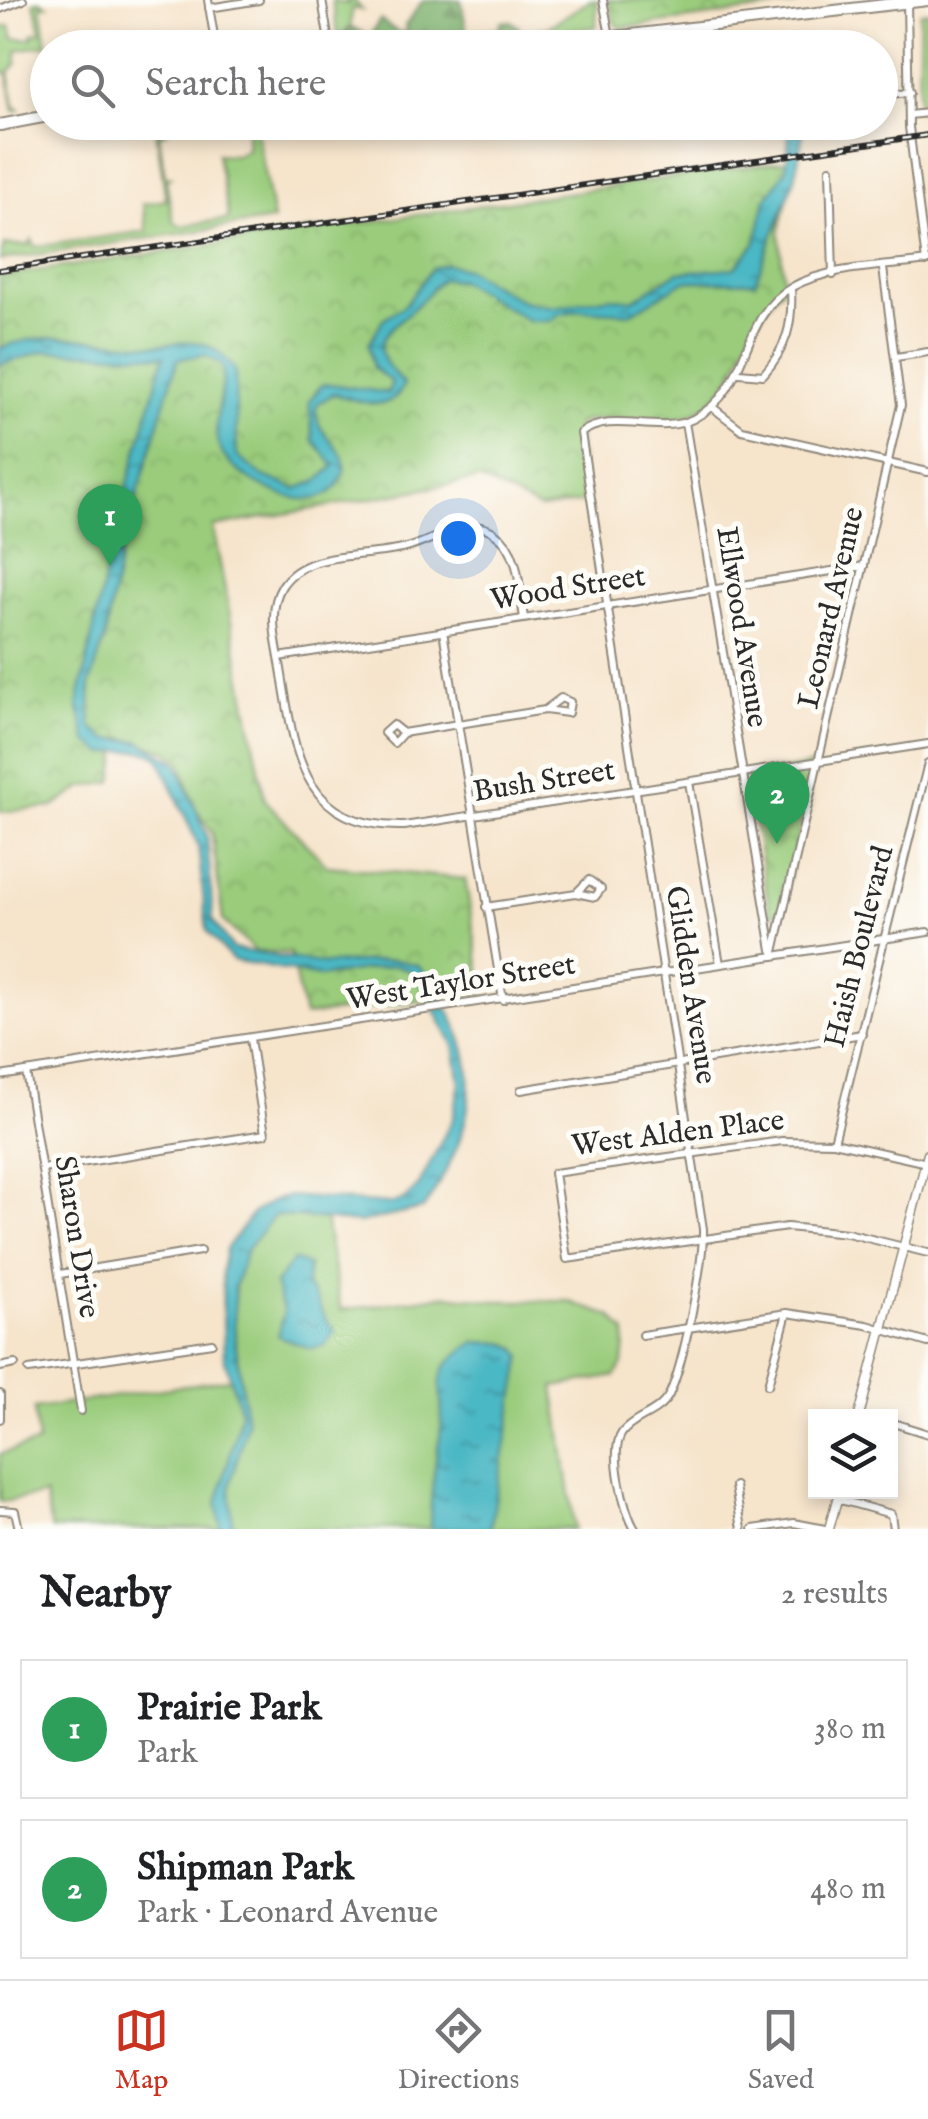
<!DOCTYPE html>
<meta charset="utf-8">
<style>
:root{--surface:#fff;--page:#f2f2f2;--text:#202124;--muted:#757577;--line:#e0e0e0;--accent:#c8321e}
body{margin:0;font-family:"IM FELL English",serif;background:var(--page);color:var(--text)}
.controls{position:absolute;right:30px;bottom:30px;display:grid;overflow:hidden;border-radius:0px;box-shadow:0 5px 15px #0003}
.controls button{width:90px;height:90px;display:grid;place-items:center;padding:0;border:0;border-bottom:2px solid var(--line);background:var(--surface);color:var(--text);font:50px sans-serif}
.you{position:absolute;left:458px;top:538px;width:35px;height:35px;margin:-25px;border:8px solid #fff;border-radius:50%;background:#1a73e8;box-shadow:0 0 0 15px #1a73e833}
.badge{display:grid;place-items:center;width:65px;height:65px;border-radius:50%;background:var(--accent);color:#fff;font-size:32px;font-weight:700}
.pin{position:absolute;translate:-50% -82px;filter:drop-shadow(0 2px 5px #0008)}
.pin::after{content:'';position:absolute;top:52px;width:35px;height:30px;background:inherit;clip-path:polygon(0 0,100% 0,50% 100%)}
.list{margin:0;padding:0;list-style:none}
h2{display:flex;justify-content:space-between;align-items:center;height:130px;margin:0;padding:0 40px;font-size:42px}
h2 small{font-size:32px;font-weight:400;color:var(--muted)}
.list li{display:grid;grid-template-columns:65px 1fr auto;gap:30px;align-items:center;box-sizing:border-box;height:140px;margin:0 20px 20px;padding:0 20px;border:2px solid var(--line);border-radius:0px}
.list b{display:block;font-size:38px;white-space:nowrap}
.list p{margin:0;font-size:32px;white-space:nowrap;color:var(--muted)}
.list em{font-size:32px;font-style:normal;color:var(--muted)}
.icon{flex:none;width:55px;height:55px;fill:none;stroke:currentColor;stroke-width:2;stroke-linecap:round;stroke-linejoin:round}
.map{position:relative;flex:none;width:928px;height:1529px;overflow:hidden}
.search{position:absolute;background:var(--surface);box-shadow:0 5px 15px #0003;left:30px;right:30px;top:30px;height:110px;display:flex;align-items:center;gap:25px;box-sizing:border-box;padding:0 35px;border-radius:55px;color:var(--muted);font-size:38px}
.sheet{height:450px;background:var(--surface)}
nav{display:flex;justify-content:space-around;align-items:center;box-sizing:border-box;height:140px;border-top:2px solid var(--line);background:var(--surface);font-size:28px;color:var(--muted)}
nav a{display:grid;justify-items:center;gap:5px}
nav .on{color:var(--accent)}
.map>svg:first-child{display:block}
</style>
<div class="map">
<svg width="928" height="1529" viewBox="0 0 928 1529">
<defs>
<pattern id="forest-firs" width="22" height="20" patternUnits="userSpaceOnUse" patternTransform="scale(2.5)"><rect width="22" height="20" fill="#7bb06c"/><path d="M5 1l3.5 6h-7zM16 11l3.5 6h-7z" fill="#658f59"/></pattern>
<pattern id="park-crowns" width="20" height="18" patternUnits="userSpaceOnUse" patternTransform="scale(2.5)"><rect width="20" height="18" fill="#9acc7c"/><path d="M2 6a3 3 0 1 1 6 0M12 15a3 3 0 1 1 6 0" fill="none" stroke="#85af6b"/></pattern>
<pattern id="water-ripples" width="26" height="14" patternUnits="userSpaceOnUse" patternTransform="scale(2.5)"><rect width="26" height="14" fill="#4bb8c5"/><path d="M2 4q2-2 4 0t4 0M15 11q2-2 4 0t4 0" fill="none" stroke="#3f96a0"/></pattern>
</defs>
<rect width="100%" height="100%" fill="#fdfcf7"/>
<filter id="ink" filterUnits="userSpaceOnUse"><feTurbulence type="fractalNoise" baseFrequency=".01" numOctaves="2"/><feDisplacementMap in="SourceGraphic" scale="20" xChannelSelector="R" yChannelSelector="G"/><feConvolveMatrix kernelMatrix="1 2 1 2 8 2 1 2 1" color-interpolation-filters="sRGB"/></filter>
<filter id="wash" filterUnits="userSpaceOnUse"><feTurbulence type="fractalNoise" baseFrequency=".0048" numOctaves="4" result="noise"/><feDisplacementMap in="SourceGraphic" scale="40" xChannelSelector="R" yChannelSelector="G"/><feGaussianBlur stdDeviation="2.25" result="paint"/><feColorMatrix in="noise" values="0 0 0 0 0 0 0 0 0 0 0 0 0 0 0 0 0 1.4 0 .05"/><feComposite in="paint" operator="in"/></filter>
<g filter="url(#wash)">
<rect width="100%" height="100%" fill="#f6e4cb"/>
<g fill="#9acc7c" stroke="#627c54" stroke-width="2.5">
<path d="M332,0L348,4L347,0H354L362,10L352,8L350,28L338,37Z"/>
<path d="M591,0H597L596,27L525,36L524,32L546,28Z"/>
<path d="M40,1L47,5L41,6L47,45L17,50V63L9,72L14,105L20,110L14,111L8,74L0,70V28L10,26L13,38L33,39L32,34L41,32L34,2Z"/>
<path d="M928,11V110H918L920,13Z"/>
<path d="M155,123H166V132L159,135L165,176L171,177L166,180L173,221L180,226L229,219L217,154L236,155L247,149V122L255,123L273,220L0,260L4,245H29L32,240L35,247L147,231L143,204L166,200Z"/>
<path d="M275,1215L325,1219L341,1310L448,1295L494,1301H567L611,1316L626,1333L623,1364L615,1376L554,1387L575,1529H51L45,1495L0,1502V1454L38,1443L34,1409L240,1377C233,1323 222,1251 275,1215Z"/>
</g>
<path fill="url(#forest-firs)" stroke="#536e4c" stroke-width="2.5" d="M423,0H461L467,33L501,28V22L511,21L519,27L521,36L427,47H340L338,40L352,28L370,36L380,20L399,33L407,31L405,26Z"/>
<g fill="url(#park-crowns)" stroke="#627c54" stroke-width="2.5">
<path d="M608,0H795L796,5L621,28L615,23Z"/>
<path d="M798,159L779,230L784,287C739,324 745,397 684,417C649,429 612,412 577,424L585,502L540,509L479,479L213,527L265,800L327,866L465,879L484,993L304,1016L290,953L255,951L223,921L212,833L195,807L180,761L168,751L120,737L113,782L83,787L53,807L0,812V276Z"/>
<path d="M814,765L781,911L770,915L747,776Z"/>
</g>
<g fill="url(#water-ripples)" stroke="#3b7278" stroke-width="2.5">
<path d="M790,123H805L795,178L755,282L685,281L631,313L581,310L559,314L551,321H529L459,280L442,279C430,290 420,304 407,314C373,342 374,353 404,384C392,416 359,401 334,394L317,404C309,434 350,446 344,471C329,528 245,486 224,456C205,430 227,395 223,366L206,355L178,359L122,546L105,637L90,685L91,727L106,739L139,741L176,762L207,835L213,921L233,949L326,964L394,960L418,965C488,1051 484,1120 423,1209L359,1223L275,1215L247,1249L234,1288L235,1340L247,1423L230,1485L233,1529H221L217,1503L241,1413L224,1357L222,1270L226,1249L253,1213L274,1200L290,1196L390,1204L404,1200L419,1185L453,1118L460,1083L454,1046L414,972L396,965L319,977L232,960L207,931L198,845L159,758C143,746 122,751 104,754L87,741L78,705L112,539L164,356L45,351L0,365V348C48,328 103,343 153,345C168,346 184,339 199,343C215,346 226,358 235,370L237,456L261,475L296,489L319,480L334,466L313,440L309,401L322,385L330,384L388,393L392,382L373,368L369,344L383,319L405,305L432,268L447,264L466,269L522,301L554,307L610,297L633,300L678,272L735,268L756,242L766,199L786,170Z"/>
<path d="M293,1260L308,1265L306,1286C321,1299 320,1317 335,1331L326,1345L311,1349L278,1336L284,1313L275,1284Z"/>
<path d="M476,1342C495,1344 512,1338 522,1356L490,1529H430C430,1496 434,1468 440,1436C449,1391 420,1373 476,1342Z"/>
</g>
</g>
<g filter="url(#ink)">
<g fill="none" stroke-linecap="round" stroke-linejoin="round">
<g stroke="#90887b" stroke-width="10">
<g id="minor">
<path d="M208,0L216,48"/>
<path d="M322,0L330,48"/>
<path d="M603,0L610,36"/>
<path d="M907,0L909,127L926,262"/>
<path d="M209,8L259,0"/>
<path d="M0,9L23,0"/>
<path d="M880,95L910,92"/>
<path d="M909,115L928,113"/>
<path d="M830,169L833,275"/>
<path d="M896,357L928,352"/>
<path d="M739,373L763,375C787,348 793,324 791,289"/>
<path d="M712,407L742,430L928,472"/>
<path d="M685,422L772,950"/>
<path d="M524,618C519,591 521,551 496,534C488,528 478,525 467,527C448,530 429,541 410,547C372,559 306,548 282,586C266,612 278,647 282,675C295,755 303,828 404,826L928,744"/>
<path d="M443,631L503,1000"/>
<path d="M279,657L864,566"/>
<path d="M403,733L394,743L384,733L393,725L403,733L545,710L568,713L570,702L561,698L545,710"/>
<path d="M689,782L720,964"/>
<path d="M486,907L576,893L595,897L601,889L589,880L576,893"/>
<path d="M773,956L901,405L883,268"/>
<path d="M26,1072L81,1411"/>
<path d="M0,1076L928,932"/>
<path d="M521,1090L862,1034"/>
<path d="M834,1142L928,763"/>
<path d="M927,1163L834,1142L782,1141L554,1173L567,1259L787,1227L847,1233L928,1253"/>
<path d="M42,1169L265,1134L250,1039"/>
<path d="M60,1274L200,1251"/>
<path d="M642,1335L787,1313L867,1325L928,1343"/>
<path d="M0,1367L15,1364"/>
<path d="M29,1370L212,1343"/>
<path d="M768,1385L787,1313"/>
<path d="M0,1394V1419"/>
<path d="M890,1422L928,1434"/>
<path d="M735,1486L742,1529"/>
<path d="M837,1499L891,1514L893,1529"/>
<path d="M0,1510L15,1511L19,1529"/>
<path d="M635,1529C624,1512 609,1451 622,1433C634,1417 658,1415 669,1395C683,1367 704,1261 703,1229L581,433C612,410 658,436 693,419C754,388 737,318 792,287C829,266 886,267 928,261"/>
<path d="M753,1529L794,1523L825,1529"/>
</g>
</g>
<g stroke="#90887b" stroke-width="11">
<g id="tertiary">
<path d="M859,1416L928,1154"/>
<path d="M829,1529L839,1492"/>
</g>
</g>
<g stroke="#90887b" stroke-width="14">
<g id="primary">
<path d="M520,48L928,0"/>
<path d="M0,125L48,116"/>
</g>
</g>
<use href="#minor" stroke="#fff" stroke-width="6"/>
<use href="#tertiary" stroke="#fff" stroke-width="8"/>
<use href="#primary" stroke="#fff" stroke-width="10"/>
<g stroke="#2b2b2b" stroke-width="6">
<path id="rail" d="M0,270L928,135"/>
</g>
<use href="#rail" stroke="#fdfcf7" stroke-width="2.5" stroke-dasharray="8" stroke-linecap="butt"/>
</g>
</g>
<g text-anchor="middle" dominant-baseline="central" stroke-width="10" stroke-linejoin="round" paint-order="stroke">
<g font-size="30" fill="#2b2b2b" stroke="#fdfcf7">
<text transform="translate(568 589) rotate(-9)">Wood Street</text>
<text transform="translate(832 608) rotate(-77)">Leonard Avenue</text>
<text transform="translate(741 627) rotate(81)">Ellwood Avenue</text>
<text transform="translate(544 782) rotate(-9)">Bush Street</text>
<text transform="translate(860 947) rotate(-76)">Haish Boulevard</text>
<text transform="translate(461 983) rotate(-9)">West Taylor Street</text>
<text transform="translate(690 985) rotate(81)">Glidden Avenue</text>
<text transform="translate(678 1134) rotate(-7)">West Alden Place</text>
<text transform="translate(76 1237) rotate(81)">Sharon Drive</text>
</g>
</g>
</svg>
<div class="controls">
<button><svg class="icon" aria-label="layers" viewBox="0 0 24 24"><path d="M12 4l9 5-9 5-9-5zM3 14l9 5 9-5"/></svg></button>
</div>
<div class="you"></div>
<div class="pin badge" style="left:110px;top:566px;background:#2e9e5b">1</div>
<div class="pin badge" style="left:777px;top:844px;background:#2e9e5b">2</div>
<div class="search"><svg class="icon" aria-label="search" viewBox="0 0 24 24"><circle cx="10" cy="10" r="6"/><path d="M15 15l6 6"/></svg>Search here</div>
</div>
<section class="sheet">
<h2>Nearby<small>2 results</small></h2>
<ul class="list">
<li><span class="badge" style="background:#2e9e5b">1</span><div><b>Prairie Park</b><p>Park</p></div><em>380 m</em></li>
<li><span class="badge" style="background:#2e9e5b">2</span><div><b>Shipman Park</b><p>Park · Leonard Avenue</p></div><em>480 m</em></li>
</ul>
</section>
<nav>
<a class="on"><svg class="icon" aria-label="map" viewBox="0 0 24 24"><path d="M3 6l6-2 6 2 6-2v14l-6 2-6-2-6 2zM9 4v14M15 6v14"/></svg>Map</a>
<a><svg class="icon" aria-label="directions" viewBox="0 0 24 24"><path d="M12 3l9 9-9 9-9-9zM9 14v-3h6M13 9l2 2-2 2"/></svg>Directions</a>
<a><svg class="icon" aria-label="saved" viewBox="0 0 24 24"><path d="M7 4h10v16l-5-4-5 4z"/></svg>Saved</a>
</nav>
